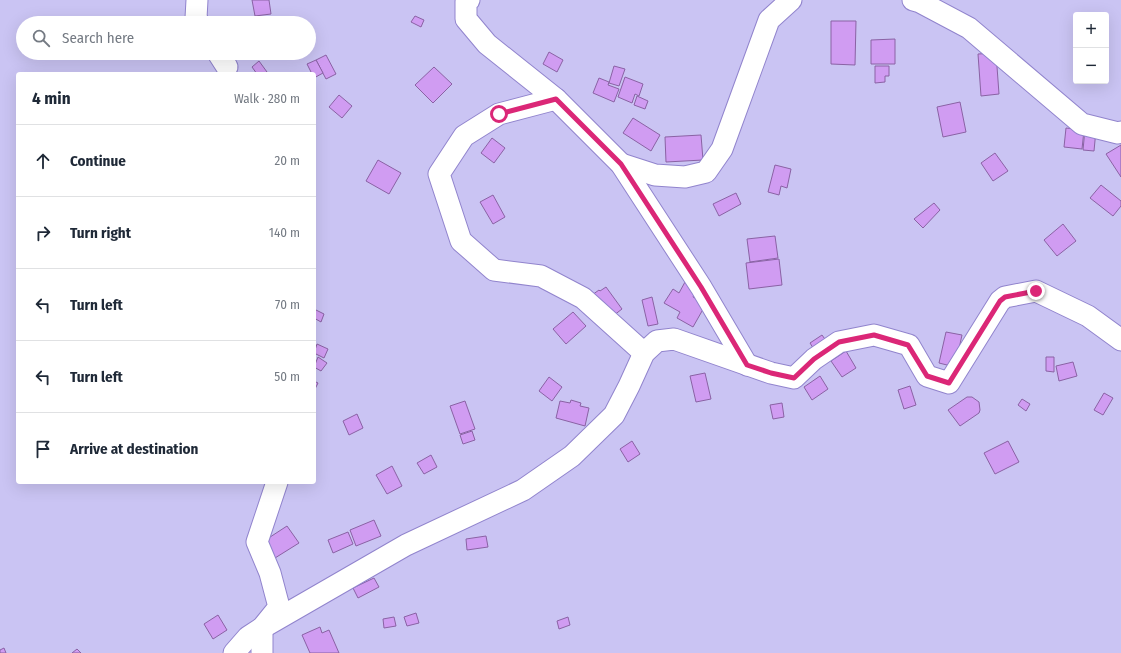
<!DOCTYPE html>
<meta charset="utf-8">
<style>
:root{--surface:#fff;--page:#f6f6f7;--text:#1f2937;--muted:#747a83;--line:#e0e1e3}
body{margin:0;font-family:"Fira Sans Condensed",sans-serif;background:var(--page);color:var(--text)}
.controls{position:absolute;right:12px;top:12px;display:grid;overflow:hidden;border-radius:4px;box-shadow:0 4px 16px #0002}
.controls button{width:36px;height:36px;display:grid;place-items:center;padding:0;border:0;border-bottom:1px solid var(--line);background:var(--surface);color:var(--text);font:20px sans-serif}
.stop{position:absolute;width:12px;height:12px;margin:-9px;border:3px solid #db2777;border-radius:50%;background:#fff}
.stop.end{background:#db2777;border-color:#fff;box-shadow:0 1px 4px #0008}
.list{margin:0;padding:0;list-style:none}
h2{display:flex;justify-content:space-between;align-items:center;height:52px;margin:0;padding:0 16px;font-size:17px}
h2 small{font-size:13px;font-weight:400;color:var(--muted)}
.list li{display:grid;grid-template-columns:26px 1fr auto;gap:12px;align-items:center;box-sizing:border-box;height:72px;padding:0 16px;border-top:1px solid var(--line)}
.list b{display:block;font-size:15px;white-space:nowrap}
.list em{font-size:13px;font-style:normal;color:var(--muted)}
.icon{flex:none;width:22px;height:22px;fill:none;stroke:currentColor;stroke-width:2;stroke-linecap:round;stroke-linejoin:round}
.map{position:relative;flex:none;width:1121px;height:653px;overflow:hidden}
.search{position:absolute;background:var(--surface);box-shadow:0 4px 16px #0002;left:16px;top:16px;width:300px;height:44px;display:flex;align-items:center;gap:10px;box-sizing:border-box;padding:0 14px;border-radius:22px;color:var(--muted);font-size:15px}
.panel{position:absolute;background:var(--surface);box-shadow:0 4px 16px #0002;left:16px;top:72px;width:300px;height:412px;border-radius:4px}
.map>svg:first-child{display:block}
</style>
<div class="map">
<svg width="1121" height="653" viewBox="0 0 1121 653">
<rect width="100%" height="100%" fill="#cac4f3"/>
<g fill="#d09cf2" stroke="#8a62a4">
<path d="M252,0H269L271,14L255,16Z"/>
<path d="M415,16L424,20L421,27L411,22Z"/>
<path d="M831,21H856L855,65L831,64Z"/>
<path d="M895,39V64H871V40Z"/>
<path d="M549,52L563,60L557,72L543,64Z"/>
<path d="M996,53L999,94L981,96L978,54Z"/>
<path d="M326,55L336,74L326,79L316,60Z"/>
<path d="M316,60L323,73L314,78V74H312L307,64Z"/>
<path d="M259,61L267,72L264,74H257L252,67Z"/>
<path d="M614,66L625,69L619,86L609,83Z"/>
<path d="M875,66H889V76H885V82L875,83Z"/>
<path d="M434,67L452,84L433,103L415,85Z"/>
<path d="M625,77L643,84L639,96L635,94L632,103L618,97Z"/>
<path d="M599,78L609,82L608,85L619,89L614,102L593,93Z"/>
<path d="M339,95L352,106L342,118L329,107Z"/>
<path d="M637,96L648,101L645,109L634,105Z"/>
<path d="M960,102L966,132L943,137L937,107Z"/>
<path d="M633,118L660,135L651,151L623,133Z"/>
<path d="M1066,128L1084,130L1082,149L1064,147Z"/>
<path d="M1085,129L1096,130L1094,151L1083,150Z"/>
<path d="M701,135L703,160L666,162L665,137Z"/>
<path d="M492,138L505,148L494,163L481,153Z"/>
<path d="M1121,145V177L1106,154Z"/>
<path d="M995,153L1008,171L993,181L981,163Z"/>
<path d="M378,160L401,173L389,194L366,181Z"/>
<path d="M775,165L791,169L787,188L781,186L779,195L768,192Z"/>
<path d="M1101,185L1121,201V206L1113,216L1090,198Z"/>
<path d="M736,193L741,204L719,216L713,204Z"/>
<path d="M493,195L505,217L493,224L480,202Z"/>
<path d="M934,203L940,210L923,228L914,219Z"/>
<path d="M1063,224L1076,241L1057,256L1044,240Z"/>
<path d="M775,236L778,258L750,262L747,239Z"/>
<path d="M779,259L782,285L749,289L746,263Z"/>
<path d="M685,282L697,289L693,297L706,304L693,327L677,318L680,312L664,303L673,289L679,293Z"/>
<path d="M606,287L622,309L609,319L592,295L599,290L600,291Z"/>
<path d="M652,297L658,324L648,326L642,300Z"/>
<path d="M314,309L324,314L321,322L314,318Z"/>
<path d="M573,312L586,326L566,344L553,329Z"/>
<path d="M946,332L962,335L955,367L939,363Z"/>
<path d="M822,335L827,342L815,351L810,343Z"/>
<path d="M317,344L328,349L324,358L314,353Z"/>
<path d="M846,351L856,368L842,377L831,361Z"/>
<path d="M318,357L327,363L321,371L314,367Z"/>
<path d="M1046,357H1054V372L1046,371Z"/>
<path d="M1073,362L1077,376L1059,381L1056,366Z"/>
<path d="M705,373L711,399L696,402L690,376Z"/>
<path d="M820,376L828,389L812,400L804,387Z"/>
<path d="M549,377L562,387L552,401L539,391Z"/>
<path d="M314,381L318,383L314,391Z"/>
<path d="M910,386L916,405L904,409L898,390Z"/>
<path d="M1104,393L1113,398L1103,415L1094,410Z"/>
<path d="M967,397H972L979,402L980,410L979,413L960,426L948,410Z"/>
<path d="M1022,399L1030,404L1026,411L1018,405Z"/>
<path d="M571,400L581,403L580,406L589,408L585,426L556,418L560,401L570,403Z"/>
<path d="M465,401L475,429L460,434L450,406Z"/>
<path d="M782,403L784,417L773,419L770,405Z"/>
<path d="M357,414L363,428L349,435L343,421Z"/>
<path d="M472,431L475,440L463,444L460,435Z"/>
<path d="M632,441L640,454L628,462L620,449Z"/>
<path d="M1008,441L1019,462L995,474L984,453Z"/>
<path d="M431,455L437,467L424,474L417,463Z"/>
<path d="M392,466L402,486L387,494L376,475Z"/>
<path d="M374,520L381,536L356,546L350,530Z"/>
<path d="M287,526L299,543L275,558L264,541Z"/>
<path d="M348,532L353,544L333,553L328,540Z"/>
<path d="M486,536L488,547L467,550L466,539Z"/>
<path d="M374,578L379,587L358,598L353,588Z"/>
<path d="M416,613L419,623L407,626L404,617Z"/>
<path d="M218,615L227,630L213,639L204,624Z"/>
<path d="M394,617L396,626L384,628L383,619Z"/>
<path d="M568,617L570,625L559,629L557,621Z"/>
<path d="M320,627L322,633L329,630L339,653H310L302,635Z"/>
<path d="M4,648L6,653H0V650Z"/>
<path d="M77,649L81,653H72Z"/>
</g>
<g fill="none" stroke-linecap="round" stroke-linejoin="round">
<g stroke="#9184cd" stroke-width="23">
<g id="minor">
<path d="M197,0L196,18L199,23"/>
<path d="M469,0L466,2V19L487,44L556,99L621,164L701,287L747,365"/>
<path d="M913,0L920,2L969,28L1082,124L1118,133L1121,132"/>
<path d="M218,53L227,67"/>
<path d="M556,99L499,114L464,136L439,174L461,241L494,270L541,276L583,298L644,353"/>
<path d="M621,164L655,175L685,177L706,172L722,149L769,20L791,0"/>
<path d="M234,653L248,637L262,628L406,545L523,490L572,456L614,415L629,386L644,353L657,341L674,339L771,373L794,378L814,359L839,342L874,335L909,345L927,376L949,383L1000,301L1005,297L1036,291L1088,316L1121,340"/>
<path d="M262,653V628L279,607L270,573L257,542L277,482"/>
</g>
</g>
<use href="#minor" stroke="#fff" stroke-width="21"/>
</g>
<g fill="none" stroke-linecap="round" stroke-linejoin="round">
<path stroke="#db2777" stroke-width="5" d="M499,114L556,99L621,164L701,287L747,365L771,373L794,378L814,359L839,342L874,335L908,345L927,376L949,383L1000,301L1005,297L1036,291"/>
</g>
</svg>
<div class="controls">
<button>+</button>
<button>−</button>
</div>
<div class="stop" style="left:499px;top:114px"></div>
<div class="stop end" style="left:1036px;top:291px"></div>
<div class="search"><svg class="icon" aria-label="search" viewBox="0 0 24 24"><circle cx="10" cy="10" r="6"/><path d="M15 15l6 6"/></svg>Search here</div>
<section class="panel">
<h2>4 min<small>Walk · 280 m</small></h2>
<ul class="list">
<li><svg class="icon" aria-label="ahead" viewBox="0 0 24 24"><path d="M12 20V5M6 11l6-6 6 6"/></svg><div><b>Continue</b></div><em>20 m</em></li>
<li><svg class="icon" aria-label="right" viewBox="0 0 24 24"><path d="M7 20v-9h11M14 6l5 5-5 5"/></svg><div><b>Turn right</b></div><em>140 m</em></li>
<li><svg class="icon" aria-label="left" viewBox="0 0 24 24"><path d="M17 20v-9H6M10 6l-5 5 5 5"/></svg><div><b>Turn left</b></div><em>70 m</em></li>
<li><svg class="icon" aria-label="left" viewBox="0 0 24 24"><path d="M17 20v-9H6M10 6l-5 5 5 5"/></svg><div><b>Turn left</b></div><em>50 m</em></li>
<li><svg class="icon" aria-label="arrive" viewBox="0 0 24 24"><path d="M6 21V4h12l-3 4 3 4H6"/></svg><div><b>Arrive at destination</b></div></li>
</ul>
</section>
</div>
